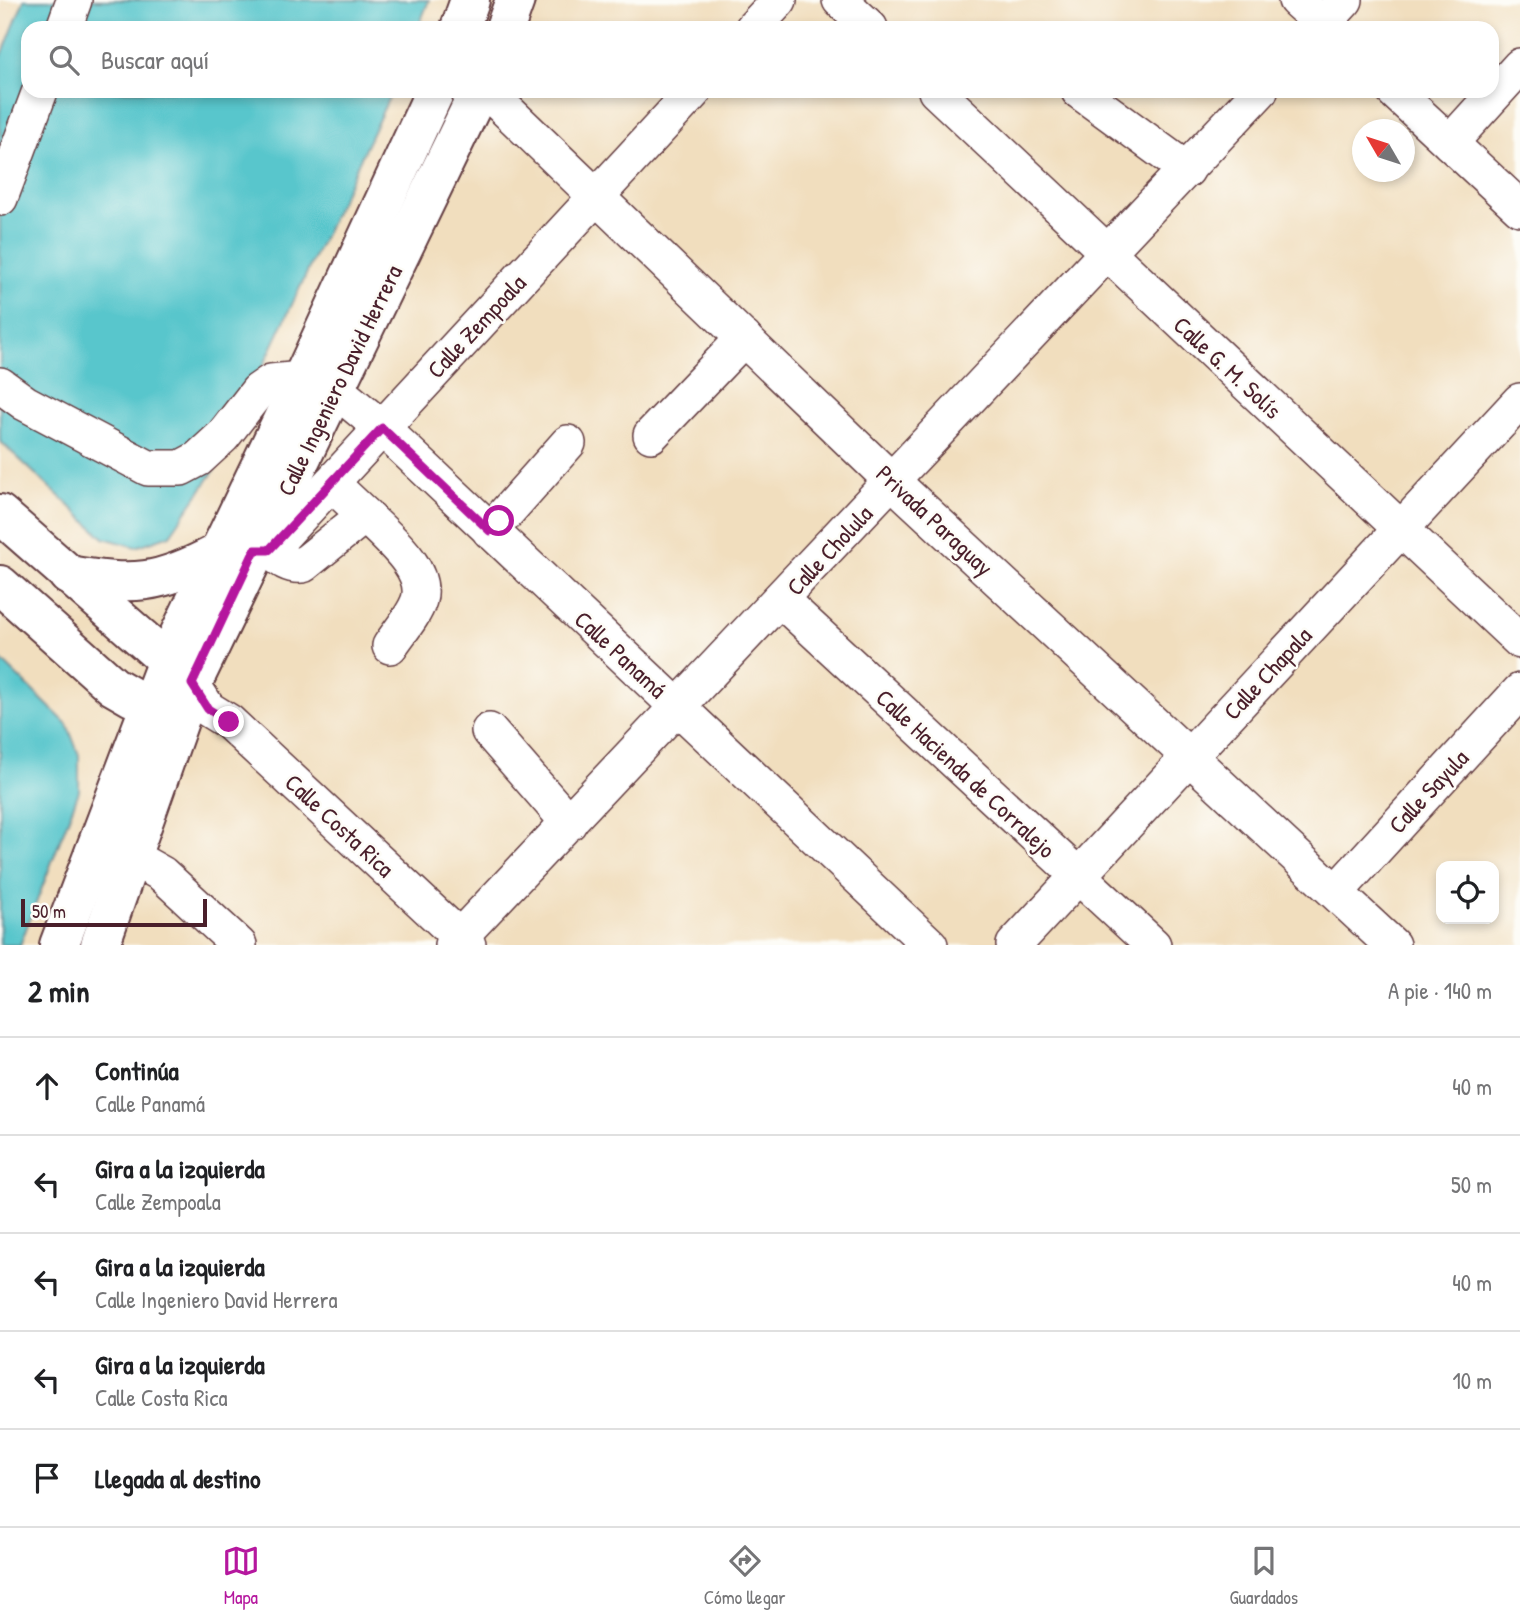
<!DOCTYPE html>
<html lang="es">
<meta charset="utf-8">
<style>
:root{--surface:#fff;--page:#f6f6f6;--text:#202124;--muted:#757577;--line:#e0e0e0;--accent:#b5179e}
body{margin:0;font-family:"Patrick Hand",sans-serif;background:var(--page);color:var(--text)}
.controls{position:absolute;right:21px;bottom:21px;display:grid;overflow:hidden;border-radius:14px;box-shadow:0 4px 10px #0003}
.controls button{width:63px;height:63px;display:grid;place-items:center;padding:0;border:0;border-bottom:2px solid var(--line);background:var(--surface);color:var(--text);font:35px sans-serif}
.compass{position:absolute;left:1352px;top:119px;width:63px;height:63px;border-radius:50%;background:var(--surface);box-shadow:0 4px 10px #0003;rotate:309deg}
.scale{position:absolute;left:21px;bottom:18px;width:186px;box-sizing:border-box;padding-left:7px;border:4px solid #4a1f2b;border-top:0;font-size:19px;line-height:24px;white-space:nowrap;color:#4a1f2b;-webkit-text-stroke:5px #fdfcf7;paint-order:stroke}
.stop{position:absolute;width:21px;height:21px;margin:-16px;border:5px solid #b5179e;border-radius:50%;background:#fff}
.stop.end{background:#b5179e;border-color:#fff;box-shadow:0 2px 7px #0008}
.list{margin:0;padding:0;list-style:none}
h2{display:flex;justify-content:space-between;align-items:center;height:91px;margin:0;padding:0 28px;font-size:30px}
h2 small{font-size:23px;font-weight:400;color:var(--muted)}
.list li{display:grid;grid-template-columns:46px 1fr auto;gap:21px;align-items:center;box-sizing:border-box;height:98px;padding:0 28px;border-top:2px solid var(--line)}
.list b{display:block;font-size:26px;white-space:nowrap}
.list p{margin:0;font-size:23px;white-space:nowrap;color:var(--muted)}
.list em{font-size:23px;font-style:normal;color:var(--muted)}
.icon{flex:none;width:38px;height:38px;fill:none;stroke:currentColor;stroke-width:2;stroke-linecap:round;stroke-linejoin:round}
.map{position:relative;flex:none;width:1520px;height:945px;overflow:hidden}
.search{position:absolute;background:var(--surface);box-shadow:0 4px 10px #0003;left:21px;right:21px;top:21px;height:77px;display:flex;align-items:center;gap:18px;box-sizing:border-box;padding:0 24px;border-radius:21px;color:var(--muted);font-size:26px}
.sheet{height:581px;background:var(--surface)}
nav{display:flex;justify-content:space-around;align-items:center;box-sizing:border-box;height:98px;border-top:2px solid var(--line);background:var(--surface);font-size:19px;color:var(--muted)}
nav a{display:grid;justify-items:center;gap:4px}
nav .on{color:var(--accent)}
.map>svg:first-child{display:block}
</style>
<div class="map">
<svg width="1520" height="945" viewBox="0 0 1520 945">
<rect width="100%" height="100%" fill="#fdfcf7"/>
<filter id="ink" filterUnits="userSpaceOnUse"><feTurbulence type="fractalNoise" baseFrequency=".0143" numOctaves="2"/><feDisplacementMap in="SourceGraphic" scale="14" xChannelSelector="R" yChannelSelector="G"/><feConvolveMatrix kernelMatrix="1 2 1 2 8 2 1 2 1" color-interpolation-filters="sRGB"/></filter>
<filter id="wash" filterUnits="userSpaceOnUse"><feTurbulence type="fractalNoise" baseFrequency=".00686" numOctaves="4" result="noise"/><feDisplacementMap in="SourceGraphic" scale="28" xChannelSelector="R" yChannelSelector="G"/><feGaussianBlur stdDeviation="1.57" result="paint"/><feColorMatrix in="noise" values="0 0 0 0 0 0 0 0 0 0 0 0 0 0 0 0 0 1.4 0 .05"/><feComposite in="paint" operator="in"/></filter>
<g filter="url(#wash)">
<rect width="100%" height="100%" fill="#f1debe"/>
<g fill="#59c6cc" stroke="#52727c" stroke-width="2">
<path d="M24,0H429L418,28H28V91H392L214,471L170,535L136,547L104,538L0,441V60Z"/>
<path d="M0,659L67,724L79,755V791L20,945H0Z"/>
</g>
</g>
<g filter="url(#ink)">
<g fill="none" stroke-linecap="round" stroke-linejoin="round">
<g stroke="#633c41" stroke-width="38">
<g id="minor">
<path d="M840,0L870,28"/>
<path d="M1296,0L1327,28"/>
<path d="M64,28L74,0"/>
<path d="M753,28L779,0"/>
<path d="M1319,28L1345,0"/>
<path d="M482,91L498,102L893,482L1392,945"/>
<path d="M936,91L1520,641"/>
<path d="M1079,91L1187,170"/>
<path d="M1394,91L1520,208"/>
<path d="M1450,143L1520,66"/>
<path d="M0,198L40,91"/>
<path d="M0,385L25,403L148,468H181L198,459L223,436L258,391L271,382L302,379L336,390L382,428L930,945"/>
<path d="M651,435L744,338"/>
<path d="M365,515C384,535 428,568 419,600C414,616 399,632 390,646"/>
<path d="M490,531L568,443"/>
<path d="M255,550H269L694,91"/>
<path d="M269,550C280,559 289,567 303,565L365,515L331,483"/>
<path d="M781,600L1153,945"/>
<path d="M192,684L208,709L229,722L468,945"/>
<path d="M489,731L569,823"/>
<path d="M130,856L162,874L239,945"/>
<path d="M1336,892L1520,691"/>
<path d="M452,945L1260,91"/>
<path d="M1014,945L1520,401"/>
</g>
</g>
<g stroke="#633c41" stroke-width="42">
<g id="major">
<path d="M460,28L470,0"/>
<path d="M505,28L515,0"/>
<path d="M0,514L186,677"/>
<path d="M68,575C135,586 157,585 218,553"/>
<path d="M0,585L113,686L132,697L175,707"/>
<path d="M59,945L168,658L302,379L435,91"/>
<path d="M100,945L192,684L479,91"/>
</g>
</g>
<use href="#minor" stroke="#fff" stroke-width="35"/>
<use href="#major" stroke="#fff" stroke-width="38"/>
</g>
</g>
<g fill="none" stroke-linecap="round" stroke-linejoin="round" filter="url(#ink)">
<path stroke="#b5179e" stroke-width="9" d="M229,722L208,709L192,684L255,550H269L382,428L490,531L499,521"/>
</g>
<g text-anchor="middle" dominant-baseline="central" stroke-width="5" stroke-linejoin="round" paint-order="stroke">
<g font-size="24" fill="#4a1f2b" stroke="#fdfcf7">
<text transform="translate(476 326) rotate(-47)">Calle Zempoala</text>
<text transform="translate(1228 367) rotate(43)">Calle G. M. Solís</text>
<text transform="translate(339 380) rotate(-64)">Calle Ingeniero David Herrera</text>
<text transform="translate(935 520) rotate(43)">Privada Paraguay</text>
<text transform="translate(829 550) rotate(-47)">Calle Cholula</text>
<text transform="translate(621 654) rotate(43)">Calle Panamá</text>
<text transform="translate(1267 673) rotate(-47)">Calle Chapala</text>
<text transform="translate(966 773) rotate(43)">Calle Hacienda de Corralejo</text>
<text transform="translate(1428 791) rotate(-47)">Calle Sayula</text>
<text transform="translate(340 825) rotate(43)">Calle Costa Rica</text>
</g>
</g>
</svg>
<div class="controls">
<button><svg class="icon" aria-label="locate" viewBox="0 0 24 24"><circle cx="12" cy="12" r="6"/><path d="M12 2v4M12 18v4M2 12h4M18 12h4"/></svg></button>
</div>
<svg class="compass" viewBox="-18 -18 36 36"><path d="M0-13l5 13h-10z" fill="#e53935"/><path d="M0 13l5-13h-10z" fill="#757577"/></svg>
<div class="scale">50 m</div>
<div class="stop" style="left:499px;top:521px"></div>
<div class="stop end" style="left:229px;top:722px"></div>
<div class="search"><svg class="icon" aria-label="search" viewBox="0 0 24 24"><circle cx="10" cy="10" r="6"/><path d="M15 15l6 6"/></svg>Buscar aquí</div>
</div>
<section class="sheet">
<h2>2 min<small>A pie · 140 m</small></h2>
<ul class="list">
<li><svg class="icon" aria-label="ahead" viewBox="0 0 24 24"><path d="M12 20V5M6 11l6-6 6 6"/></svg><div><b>Continúa</b><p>Calle Panamá</p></div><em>40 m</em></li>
<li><svg class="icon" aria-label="left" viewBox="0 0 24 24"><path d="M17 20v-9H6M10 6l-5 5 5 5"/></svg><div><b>Gira a la izquierda</b><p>Calle Zempoala</p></div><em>50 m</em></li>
<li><svg class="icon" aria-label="left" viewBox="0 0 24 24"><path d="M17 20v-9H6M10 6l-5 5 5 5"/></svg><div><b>Gira a la izquierda</b><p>Calle Ingeniero David Herrera</p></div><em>40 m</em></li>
<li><svg class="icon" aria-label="left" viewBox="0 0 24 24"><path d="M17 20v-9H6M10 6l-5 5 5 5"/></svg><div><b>Gira a la izquierda</b><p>Calle Costa Rica</p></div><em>10 m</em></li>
<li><svg class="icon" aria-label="arrive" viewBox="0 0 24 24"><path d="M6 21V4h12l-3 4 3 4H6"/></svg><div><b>Llegada al destino</b></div></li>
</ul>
</section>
<nav>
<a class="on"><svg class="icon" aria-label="map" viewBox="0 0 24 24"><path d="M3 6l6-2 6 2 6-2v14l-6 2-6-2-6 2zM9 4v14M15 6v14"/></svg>Mapa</a>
<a><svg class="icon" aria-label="directions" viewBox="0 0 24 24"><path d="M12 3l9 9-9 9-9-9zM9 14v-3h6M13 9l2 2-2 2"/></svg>Cómo llegar</a>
<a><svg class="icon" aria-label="saved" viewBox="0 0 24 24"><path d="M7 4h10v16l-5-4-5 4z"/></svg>Guardados</a>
</nav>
